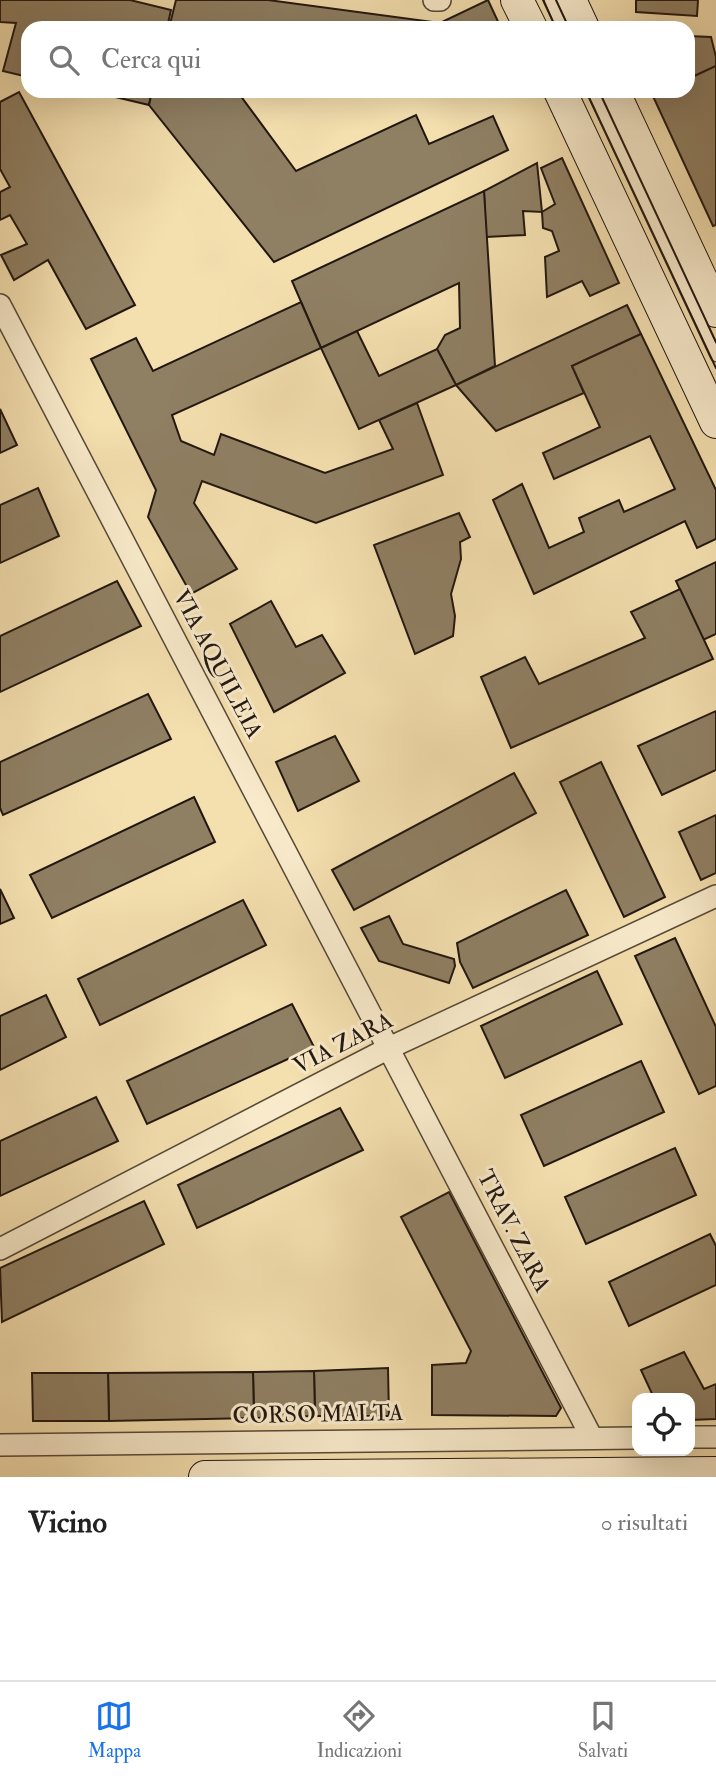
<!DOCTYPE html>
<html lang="it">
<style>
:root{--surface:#fff;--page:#f6f6f6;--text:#222;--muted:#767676;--line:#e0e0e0;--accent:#1a73e8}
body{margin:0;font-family:"IM FELL Double Pica",serif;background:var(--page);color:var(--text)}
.controls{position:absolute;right:21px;bottom:21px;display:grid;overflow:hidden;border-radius:14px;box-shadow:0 7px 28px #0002}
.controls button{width:63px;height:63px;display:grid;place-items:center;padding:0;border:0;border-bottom:2px solid var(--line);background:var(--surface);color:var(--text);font:35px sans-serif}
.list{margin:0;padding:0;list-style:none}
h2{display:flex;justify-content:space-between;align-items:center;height:91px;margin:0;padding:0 28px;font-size:30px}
h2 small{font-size:23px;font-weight:400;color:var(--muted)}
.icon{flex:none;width:38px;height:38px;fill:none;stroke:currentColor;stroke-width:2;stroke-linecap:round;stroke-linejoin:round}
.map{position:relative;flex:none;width:716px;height:1477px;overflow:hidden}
.search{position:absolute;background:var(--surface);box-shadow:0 7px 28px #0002;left:21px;right:21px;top:21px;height:77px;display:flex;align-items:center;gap:18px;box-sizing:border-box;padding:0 24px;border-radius:21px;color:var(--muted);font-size:26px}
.sheet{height:203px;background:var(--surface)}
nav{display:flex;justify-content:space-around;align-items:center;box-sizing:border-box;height:98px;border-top:2px solid var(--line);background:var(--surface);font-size:19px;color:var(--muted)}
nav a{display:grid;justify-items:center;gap:4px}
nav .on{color:var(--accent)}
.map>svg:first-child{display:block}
</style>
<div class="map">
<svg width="716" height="1477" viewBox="0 0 716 1477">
<rect width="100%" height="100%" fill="#f4dfaf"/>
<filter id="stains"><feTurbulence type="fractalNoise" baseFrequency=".00286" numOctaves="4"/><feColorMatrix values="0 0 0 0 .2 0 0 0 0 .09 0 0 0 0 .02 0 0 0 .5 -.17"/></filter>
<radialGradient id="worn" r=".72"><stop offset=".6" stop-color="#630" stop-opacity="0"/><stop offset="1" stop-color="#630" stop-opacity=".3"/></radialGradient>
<g fill="#8f7f63" stroke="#221710" stroke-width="2">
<path d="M0,0H130L171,10L167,28H28V77L3,71L16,23L0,22Z"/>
<path d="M176,0H268L440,23L488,0L501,28H169Z"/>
<path d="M636,0H698L697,16L636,12Z"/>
<path d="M688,36L711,37L716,57V66L688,79Z"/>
<path d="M716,66V225L713,226L652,94L660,91H688V79Z"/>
<path d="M90,91H152L149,105Z"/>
<path d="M152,91H237L296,171L416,115L429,144L493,116L508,150L274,262L149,105Z"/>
<path d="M19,92L135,305L86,329L48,260L14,280L1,255L27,244L10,215L0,220V192L10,187L0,169V102Z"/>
<path d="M562,158L619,283L590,296L582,281L547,297L545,257L559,251L552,231L543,228L542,212L555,204L541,168Z"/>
<path d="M537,163L542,212L523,211L525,235L486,237L484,191Z"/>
<path d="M484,191L495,366L456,385L437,349L445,335L460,328L459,283L321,348L292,281Z"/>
<path d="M301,302L321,348L172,415L181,441L214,455L221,434L325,473L393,449L379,420L417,403L443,475L316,523L202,481L194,503L237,569L191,594L148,517L156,490L91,359L136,338L153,371Z"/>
<path d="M627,305L641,334L572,366L584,393L496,431L456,385Z"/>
<path d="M357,331L379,376L437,349L456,385L359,429L321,348Z"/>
<path d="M641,334L716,490V539L697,548L685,521L534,594L493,500L522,484L549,548L584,532L579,518L619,500L624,512L675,489L650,436L554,479L543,453L600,427L572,366Z"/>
<path d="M0,409L17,445L0,453Z"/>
<path d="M38,488L59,536L0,563V505Z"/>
<path d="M459,513L470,537L460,542L461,559L451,594L455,616L453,636L415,654L374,545Z"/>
<path d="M716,562V634L703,640L676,581Z"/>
<path d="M117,581L141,626L0,692V636Z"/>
<path d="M680,589L713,659L511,748L481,677L525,657L539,684L645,638L631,612Z"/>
<path d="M271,601L296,647L322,635L345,673L274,712L230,624Z"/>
<path d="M148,694L171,739L3,815L0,808V762Z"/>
<path d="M716,711V770L662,795L638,746Z"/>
<path d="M335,736L359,781L298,811L276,762Z"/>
<path d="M601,762L665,897L624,917L560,782Z"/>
<path d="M514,773L536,813L354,910L332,870Z"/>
<path d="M194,797L215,842L52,918L30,875Z"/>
<path d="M716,815V873L701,880L679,832Z"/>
<path d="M0,889L14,918L0,924Z"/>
<path d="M566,890L588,935L473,988L460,962L457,943Z"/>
<path d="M243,900L266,945L100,1025L78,979Z"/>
<path d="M389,916L403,944L454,959L455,966L449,983L379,961L361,928Z"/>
<path d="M675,938L716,1027V1086L699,1094L635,956Z"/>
<path d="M597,971L622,1024L505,1078L481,1026Z"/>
<path d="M46,995L66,1037L0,1070V1016Z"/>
<path d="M292,1004L314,1047L147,1124L127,1081Z"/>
<path d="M641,1061L664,1112L544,1166L521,1115Z"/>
<path d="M96,1097L118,1141L0,1196V1141Z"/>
<path d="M340,1108L363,1150L197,1228L178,1185Z"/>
<path d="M675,1148L696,1195L586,1244L565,1197Z"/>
<path d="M449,1192L561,1408L556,1416L432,1415V1365L466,1363L471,1351L401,1217Z"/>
<path d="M144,1201L164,1244L2,1322L0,1268Z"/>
<path d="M710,1234L716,1246V1285L629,1326L609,1282Z"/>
<path d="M684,1352L704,1389L716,1384V1419L690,1420V1398H654L641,1370Z"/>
<path d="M388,1368L389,1416H315L314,1371Z"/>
<path d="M314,1371L315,1416L254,1418L253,1372Z"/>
<path d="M253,1372L254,1418L109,1421L108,1373Z"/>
<path d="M32,1373H108L109,1421H33Z"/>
</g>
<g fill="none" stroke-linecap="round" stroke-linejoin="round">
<g stroke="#564938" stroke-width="13">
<g id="lane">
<path d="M550,0L562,28"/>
<path d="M592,91L716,356"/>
</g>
</g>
<g stroke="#564938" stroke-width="24">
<g id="street">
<path d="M434,0H440"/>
<path d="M0,305L592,1438"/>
<path d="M0,1249L389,1048L716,896"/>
<path d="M690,1437H716"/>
<path d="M0,1445L637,1438"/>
</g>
</g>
<g stroke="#221710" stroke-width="34">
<g id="secondary">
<path d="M517,0L531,28"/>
<path d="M570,0L583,28"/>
<path d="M560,91L716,422"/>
<path d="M613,91L716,311"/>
<path d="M205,1477L716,1473"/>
</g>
</g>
<use href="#lane" stroke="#f8eacb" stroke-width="10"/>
<use href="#street" stroke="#f8eacb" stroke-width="21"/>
<use href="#secondary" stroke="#f8eacb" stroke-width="32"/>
<g stroke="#221710" stroke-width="2">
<path d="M543,0L556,28"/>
<path d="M556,0L569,28"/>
<path d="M586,91L716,368"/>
<path d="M599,91L716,342"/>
</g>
</g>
<g text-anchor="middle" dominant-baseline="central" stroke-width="6" stroke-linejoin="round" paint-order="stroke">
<g font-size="23" fill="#221710" stroke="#f8eacb">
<text transform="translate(218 664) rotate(62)">VIA AQUILEIA</text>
<text transform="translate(343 1043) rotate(-27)">VIA ZARA</text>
<text transform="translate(514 1231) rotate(63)">TRAV. ZARA</text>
<text transform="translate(318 1414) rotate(-1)">CORSO MALTA</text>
</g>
</g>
<rect width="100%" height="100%" filter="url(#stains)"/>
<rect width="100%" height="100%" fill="url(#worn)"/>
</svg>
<div class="controls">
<button><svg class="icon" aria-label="locate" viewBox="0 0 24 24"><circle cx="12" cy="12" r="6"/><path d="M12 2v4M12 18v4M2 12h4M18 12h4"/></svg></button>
</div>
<div class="search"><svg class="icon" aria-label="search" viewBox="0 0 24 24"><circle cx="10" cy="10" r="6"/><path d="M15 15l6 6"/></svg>Cerca qui</div>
</div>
<section class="sheet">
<h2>Vicino<small>0 risultati</small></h2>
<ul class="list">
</ul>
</section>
<nav>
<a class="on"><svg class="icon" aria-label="map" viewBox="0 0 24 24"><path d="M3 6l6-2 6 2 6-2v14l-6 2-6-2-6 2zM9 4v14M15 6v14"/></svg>Mappa</a>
<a><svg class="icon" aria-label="directions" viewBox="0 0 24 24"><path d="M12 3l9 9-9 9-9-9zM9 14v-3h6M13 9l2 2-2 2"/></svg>Indicazioni</a>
<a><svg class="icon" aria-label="saved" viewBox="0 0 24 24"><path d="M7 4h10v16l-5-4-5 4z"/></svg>Salvati</a>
</nav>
